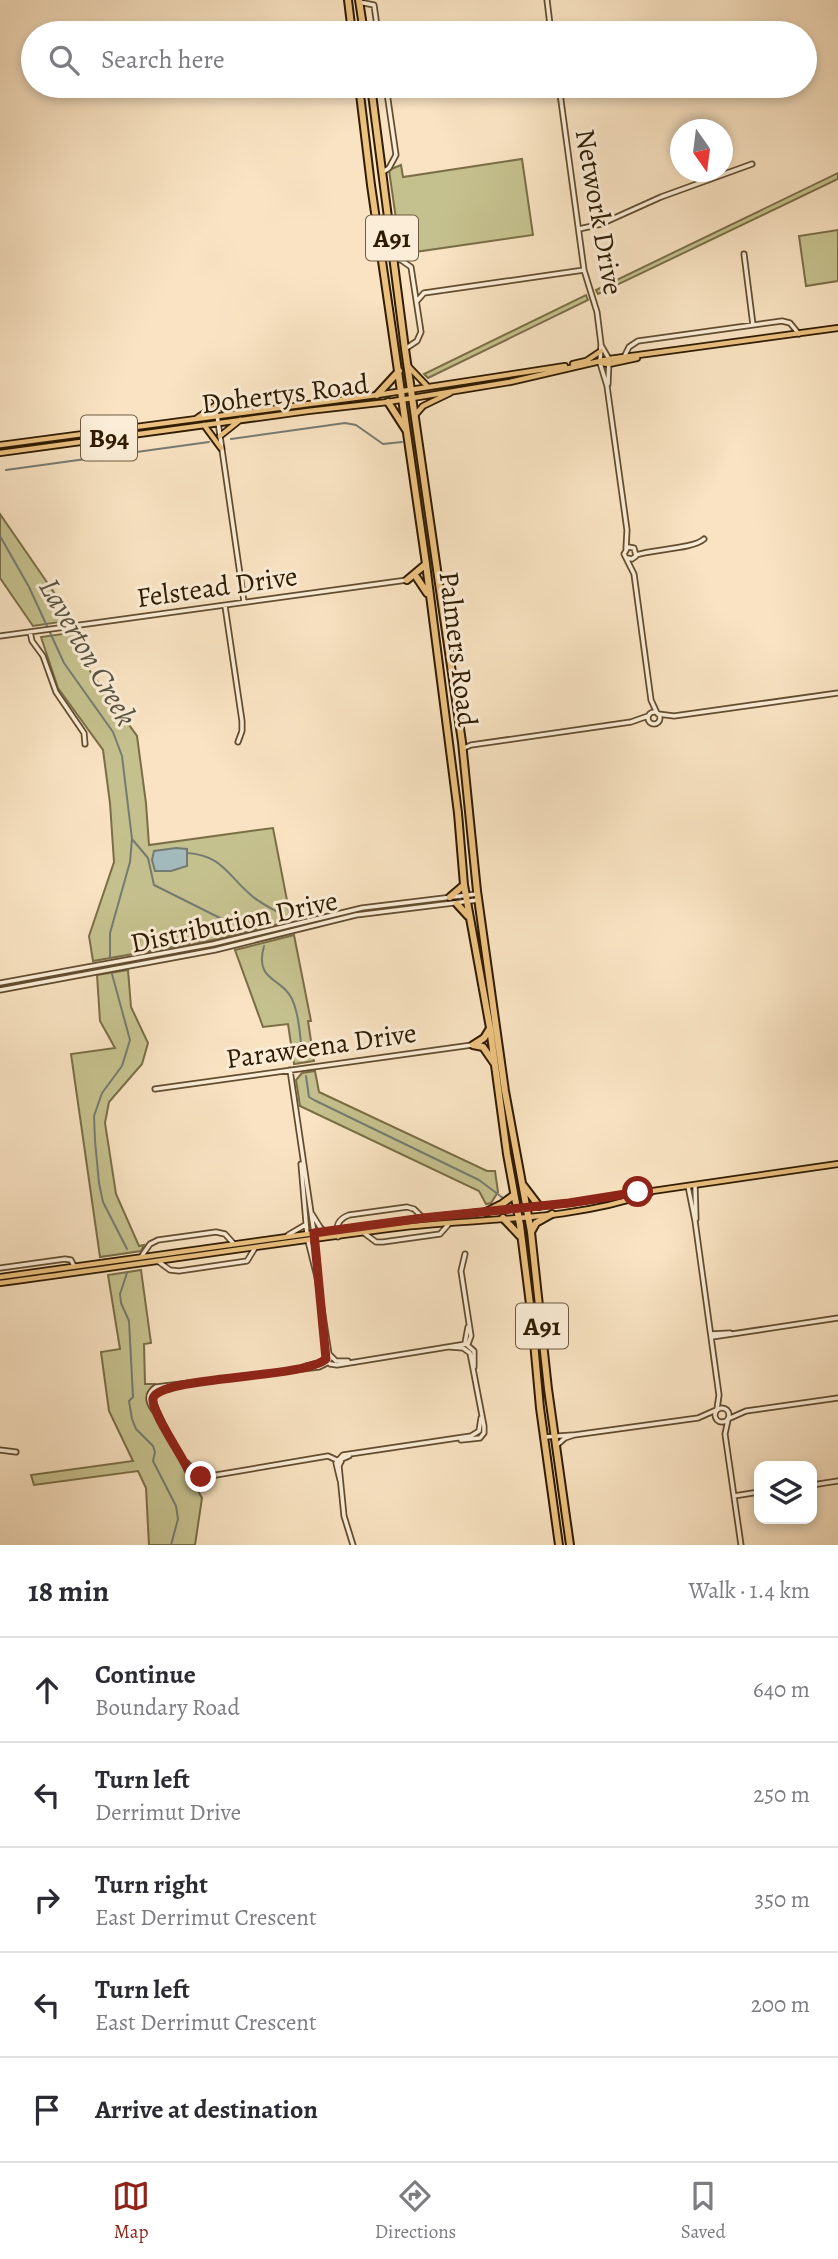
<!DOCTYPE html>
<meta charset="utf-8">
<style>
:root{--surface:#fff;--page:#f2f2f3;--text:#2b2b33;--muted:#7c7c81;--line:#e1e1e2;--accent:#8f2418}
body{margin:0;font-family:Alegreya,serif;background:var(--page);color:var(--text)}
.controls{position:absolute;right:21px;bottom:21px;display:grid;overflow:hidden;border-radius:14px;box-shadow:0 4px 10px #0003}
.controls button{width:63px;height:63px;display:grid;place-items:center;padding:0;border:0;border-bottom:2px solid var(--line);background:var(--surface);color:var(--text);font:35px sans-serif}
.compass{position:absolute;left:670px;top:119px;width:63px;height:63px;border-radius:50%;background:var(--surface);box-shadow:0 4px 10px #0003;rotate:166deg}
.stop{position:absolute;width:21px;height:21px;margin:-16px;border:5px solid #8f2418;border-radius:50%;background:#fff}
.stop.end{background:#8f2418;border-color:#fff;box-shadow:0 2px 7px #0008}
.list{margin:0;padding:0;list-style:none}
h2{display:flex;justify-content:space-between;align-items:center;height:91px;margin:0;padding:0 28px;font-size:30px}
h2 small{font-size:23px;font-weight:400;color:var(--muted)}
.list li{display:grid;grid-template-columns:46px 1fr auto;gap:21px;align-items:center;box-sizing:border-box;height:105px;padding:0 28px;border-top:2px solid var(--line)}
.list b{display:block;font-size:26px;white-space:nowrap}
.list p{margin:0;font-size:23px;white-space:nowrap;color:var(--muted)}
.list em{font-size:23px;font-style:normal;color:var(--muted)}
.icon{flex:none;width:38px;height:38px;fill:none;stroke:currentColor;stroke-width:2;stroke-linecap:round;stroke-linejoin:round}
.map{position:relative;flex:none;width:838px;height:1545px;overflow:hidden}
.search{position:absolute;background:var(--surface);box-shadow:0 4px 10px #0003;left:21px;right:21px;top:21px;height:77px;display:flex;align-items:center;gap:18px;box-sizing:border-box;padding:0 24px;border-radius:38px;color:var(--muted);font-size:26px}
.sheet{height:616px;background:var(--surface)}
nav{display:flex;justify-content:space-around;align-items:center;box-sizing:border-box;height:98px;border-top:2px solid var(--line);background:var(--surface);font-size:19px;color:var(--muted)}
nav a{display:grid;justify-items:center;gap:4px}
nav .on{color:var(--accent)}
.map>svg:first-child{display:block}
.green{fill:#c5c18e;stroke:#7a6e47;stroke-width:2}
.water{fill:#a3bbbe;stroke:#757b72;stroke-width:2}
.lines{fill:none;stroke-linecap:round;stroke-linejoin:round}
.stream{stroke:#757b72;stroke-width:2}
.minor-casing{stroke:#624d30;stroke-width:7}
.major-casing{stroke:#2f1b00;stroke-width:8}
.highway-casing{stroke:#2f1b00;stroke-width:10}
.minor{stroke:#fbedd7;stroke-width:3.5}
.major{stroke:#ecc281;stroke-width:4.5}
.highway{stroke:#ecc281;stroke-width:6}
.route{stroke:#8f2418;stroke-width:9}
.labels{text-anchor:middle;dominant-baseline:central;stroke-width:6;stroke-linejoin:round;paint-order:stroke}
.shield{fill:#fbedd7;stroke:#6c5a40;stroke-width:2}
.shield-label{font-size:26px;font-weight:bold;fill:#2f1b00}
.street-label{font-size:28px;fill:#2f1b00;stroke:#fbedd7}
.water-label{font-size:30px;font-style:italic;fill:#585342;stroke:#fbedd7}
</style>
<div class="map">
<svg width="838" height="1545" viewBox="0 0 838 1545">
<rect width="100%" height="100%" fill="#f9e3c2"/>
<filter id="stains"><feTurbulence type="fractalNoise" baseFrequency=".00286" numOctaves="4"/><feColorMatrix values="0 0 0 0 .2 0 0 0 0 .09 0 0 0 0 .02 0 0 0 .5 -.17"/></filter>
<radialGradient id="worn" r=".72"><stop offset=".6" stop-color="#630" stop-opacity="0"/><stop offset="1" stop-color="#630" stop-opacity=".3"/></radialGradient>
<path class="green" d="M522 159 533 235 401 254 389 170 401 165 403 177Z
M838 173V179L598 294 596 290Z
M838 230V281L806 286 799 236Z
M586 295 588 300 428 378 424 374Z
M0 514 73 620 33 626 0 578Z
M77 632 90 671 137 736 146 803 149 845 273 828 291 921 213 940 93 961 89 936 114 862 110 803 103 750 58 688 41 637Z
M294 935 311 1021H308L314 1061 294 1064 288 1024 263 1027 235 950Z
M128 970 131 1007 148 1043 142 1064 109 1102 105 1123 116 1194 139 1246 144 1245 141 1251 100 1257 71 1054 115 1048 100 1021 97 975Z
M315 1071 319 1092 487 1171H495L498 1192 491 1203 486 1204 479 1191 300 1106 296 1080 302 1073Z
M141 1270 151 1343 144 1344 145 1384H155V1386L148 1393 147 1401 202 1498 195 1545H149L146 1488 138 1471 34 1485 31 1475 133 1461 109 1411 101 1352 120 1349 108 1275Z"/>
<path class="water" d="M176 848 187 849V866L171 871H155L152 860 154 851Z"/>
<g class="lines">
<path class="stream" d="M231 439 345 423 356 425 383 444 402 442
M6 470 209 442
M0 536 29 587 64 663 113 732 122 756 132 839 130 862 110 933V958
M132 839 148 858 154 885 224 920 259 927
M187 853C222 855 228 876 252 896 260 903 271 908 281 914
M264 946C254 982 282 977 292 999 300 1017 300 1040 303 1059
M112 974 130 1040 122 1066 102 1093 94 1116 95 1141 99 1183 103 1202 127 1249
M306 1076 309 1097 314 1100 479 1180 503 1198
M127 1273 120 1294 121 1303 129 1321 133 1397 129 1401 132 1419 136 1429 153 1446 155 1452 153 1461 176 1506 178 1519 171 1545"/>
<g class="minor-casing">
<path id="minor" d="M547 0 551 33
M359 2 374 5 378 33
M559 86 584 270 597 312 601 344 600 363 607 386 627 530 626 549
M383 172 389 168 396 155 386 86
M579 229 601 224 661 197 752 164
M744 254 753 325
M395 259 401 260 411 267 421 332 417 341 405 349
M417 301 424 293 584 270
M601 345 609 359 608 384
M624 357 629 347 638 341 782 321 790 323 799 334
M217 415 244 602
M636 555C653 549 693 549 704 539
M627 558 632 559 636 556 634 548 628 547 624 554 634 574 651 700 657 713
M225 606 242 721V731L238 742
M30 632 32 641 43 656 56 692 84 733 85 744
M0 636 407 580
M648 718a6 6 0 1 1 12 0a6 6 0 1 1-12 0Z
M658 714 674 716 838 693
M464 748 471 745 631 722 648 716
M0 983 213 944 362 908 477 894
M0 990 215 950 356 915 478 900
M290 1070 314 1233
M155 1089 472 1045
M301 1164 307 1234
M695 1185 696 1219
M688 1186 695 1221 719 1395 717 1409
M312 1214 320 1227 325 1232
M364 1233 376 1242H383L440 1234 448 1225
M288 1235 305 1225
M338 1237C335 1227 338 1219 349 1215L407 1207 414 1209 423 1218
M315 1240 317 1273
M308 1241 317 1277 329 1354 336 1361H348
M465 1254 461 1271 471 1336 468 1344
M141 1257 150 1244 158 1240 216 1232 225 1234 234 1244
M159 1262 170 1270 179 1271 247 1261 255 1248
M0 1268 65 1259 71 1260 74 1266
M711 1334 730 1333
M712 1337 838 1318
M325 1341 326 1359 330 1364 337 1365 466 1344 474 1351V1367
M465 1343 468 1327
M450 1347 463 1348 470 1353 484 1426V1433L480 1438 461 1440
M306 1366 319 1363 325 1359
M178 1385C170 1388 156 1388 153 1396 150 1404 186 1468 193 1475L204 1477 328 1456 341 1462
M715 1415a7 7 0 1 1 14 0a7 7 0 1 1-14 0Z
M157 1414C149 1405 144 1395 156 1387L319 1367 327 1363 331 1357
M728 1419 746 1411 838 1398
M728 1420 725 1434 741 1545
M545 1437 572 1435
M557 1445 565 1438 574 1435 698 1418 716 1410
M0 1450 16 1452
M349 1456 342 1459 339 1466 344 1516 353 1545
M187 1463 196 1473 210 1474
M340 1480 336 1463 343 1455 471 1436 479 1431 481 1418
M812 1485 838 1481
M734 1496 759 1492"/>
</g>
<g class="major-casing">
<path id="major" d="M601 363 609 364 637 358
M573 364 586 361 601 351
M408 366 428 387
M214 397 228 414
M416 414 423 406 450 393
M197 418 216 405
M204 425 221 448
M220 436 240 420
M0 445 377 395 565 366
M0 453 308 411 388 402 510 382 609 359 838 328
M0 1277 423 1218 570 1203 838 1164
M0 1283C135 1265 269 1244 404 1227 485 1218 572 1221 650 1193"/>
</g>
<g class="highway-casing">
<path id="highway" d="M348 0 352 33
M359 0 364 33
M359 86 371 185 426 564 458 813 464 885 490 1028 507 1154 520 1225 532 1320 540 1408 559 1545
M371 86 405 349 462 742 477 891 505 1091 531 1232 548 1389 570 1545
M377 395 399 371
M388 402 406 430
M417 578 427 593
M407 580 426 564
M450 897 464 885
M457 904 468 916
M473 1045 483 1047 494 1063
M473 1045 484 1038 489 1030
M523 1185 539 1206
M486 1212 502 1204 514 1195
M503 1218 520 1236
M531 1232 536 1223 552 1214"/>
</g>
<use href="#minor" class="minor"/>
<use href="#major" class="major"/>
<use href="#highway" class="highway"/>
</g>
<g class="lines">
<path class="route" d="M201 1477 193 1475 188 1470C182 1455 151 1412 153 1399 155 1376 304 1379 326 1359L314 1233 423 1218 569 1203 638 1192"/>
</g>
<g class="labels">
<g class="shield">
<rect x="366" y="215.5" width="52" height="45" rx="5"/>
<rect x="81" y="415.5" width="56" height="45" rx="5"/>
<rect x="516" y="1303.5" width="52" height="45" rx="5"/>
</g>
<g class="shield-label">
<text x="392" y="238">A91</text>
<text x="109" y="438">B94</text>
<text x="542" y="1326">A91</text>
</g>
<g class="street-label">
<text transform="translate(599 212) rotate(80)">Network Drive</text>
<text transform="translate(285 394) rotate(-7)">Dohertys Road</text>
<text transform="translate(217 587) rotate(-8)">Felstead Drive</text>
<text transform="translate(458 649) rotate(83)">Palmers Road</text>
<text transform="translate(234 922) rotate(-12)">Distribution Drive</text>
<text transform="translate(321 1046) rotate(-8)">Paraweena Drive</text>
</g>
<g class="water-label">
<text transform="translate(88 652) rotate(60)">Laverton Creek</text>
</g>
</g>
<rect width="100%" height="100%" filter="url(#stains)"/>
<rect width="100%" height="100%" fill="url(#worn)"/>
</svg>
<div class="controls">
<button><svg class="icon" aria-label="layers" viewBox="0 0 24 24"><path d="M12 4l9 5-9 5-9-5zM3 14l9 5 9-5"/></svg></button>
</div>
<svg class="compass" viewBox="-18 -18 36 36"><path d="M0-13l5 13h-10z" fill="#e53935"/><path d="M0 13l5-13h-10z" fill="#7c7c81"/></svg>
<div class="stop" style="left:638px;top:1192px"></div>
<div class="stop end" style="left:201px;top:1477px"></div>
<div class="search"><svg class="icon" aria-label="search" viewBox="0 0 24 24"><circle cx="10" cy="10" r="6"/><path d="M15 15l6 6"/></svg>Search here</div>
</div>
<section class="sheet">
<h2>18 min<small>Walk · 1.4 km</small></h2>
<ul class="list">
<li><svg class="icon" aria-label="ahead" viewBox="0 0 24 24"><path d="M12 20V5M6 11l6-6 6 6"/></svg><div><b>Continue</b><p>Boundary Road</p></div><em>640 m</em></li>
<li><svg class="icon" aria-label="left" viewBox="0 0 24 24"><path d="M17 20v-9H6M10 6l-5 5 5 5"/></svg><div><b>Turn left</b><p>Derrimut Drive</p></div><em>250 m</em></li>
<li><svg class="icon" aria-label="right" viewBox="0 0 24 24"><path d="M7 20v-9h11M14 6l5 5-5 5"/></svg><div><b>Turn right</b><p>East Derrimut Crescent</p></div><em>350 m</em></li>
<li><svg class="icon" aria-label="left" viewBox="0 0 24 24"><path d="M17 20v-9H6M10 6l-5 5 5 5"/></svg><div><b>Turn left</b><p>East Derrimut Crescent</p></div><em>200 m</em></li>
<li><svg class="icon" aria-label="arrive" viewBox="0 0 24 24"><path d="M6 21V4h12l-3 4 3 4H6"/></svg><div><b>Arrive at destination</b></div></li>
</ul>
</section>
<nav>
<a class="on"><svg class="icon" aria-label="map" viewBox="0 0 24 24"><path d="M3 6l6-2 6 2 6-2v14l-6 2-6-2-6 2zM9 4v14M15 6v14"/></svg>Map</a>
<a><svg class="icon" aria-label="directions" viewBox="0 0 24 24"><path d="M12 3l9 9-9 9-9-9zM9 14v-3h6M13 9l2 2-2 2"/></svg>Directions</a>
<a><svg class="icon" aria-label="saved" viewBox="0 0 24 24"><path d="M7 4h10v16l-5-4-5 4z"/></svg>Saved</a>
</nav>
